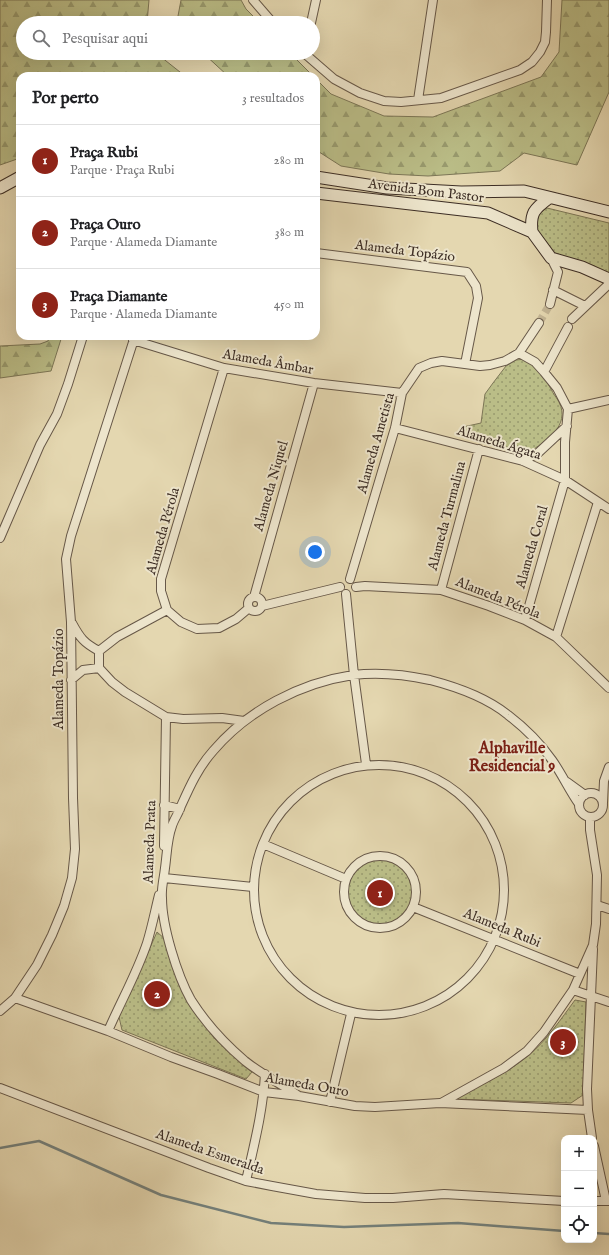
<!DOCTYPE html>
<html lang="pt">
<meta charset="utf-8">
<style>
:root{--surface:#fff;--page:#f2f2f2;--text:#202124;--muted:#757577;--line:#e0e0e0;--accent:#8f2418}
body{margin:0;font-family:"IM FELL English",serif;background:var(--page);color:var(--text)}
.controls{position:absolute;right:12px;bottom:12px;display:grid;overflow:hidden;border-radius:8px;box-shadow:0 4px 16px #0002}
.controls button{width:36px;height:36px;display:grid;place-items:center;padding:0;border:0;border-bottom:1px solid var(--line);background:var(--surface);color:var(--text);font:20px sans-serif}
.you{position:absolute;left:315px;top:552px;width:14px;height:14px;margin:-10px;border:3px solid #fff;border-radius:50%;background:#1a73e8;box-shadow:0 0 0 6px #1a73e833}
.badge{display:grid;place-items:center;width:26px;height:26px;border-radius:50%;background:var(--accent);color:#fff;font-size:13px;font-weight:700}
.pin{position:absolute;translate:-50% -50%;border:2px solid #fff;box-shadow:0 1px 4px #0006}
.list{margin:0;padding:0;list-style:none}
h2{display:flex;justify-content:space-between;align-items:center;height:52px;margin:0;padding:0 16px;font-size:17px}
h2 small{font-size:13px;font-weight:400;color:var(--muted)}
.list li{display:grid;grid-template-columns:26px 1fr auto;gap:12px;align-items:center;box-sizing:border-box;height:72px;padding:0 16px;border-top:1px solid var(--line)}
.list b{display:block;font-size:15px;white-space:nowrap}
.list p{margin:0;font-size:13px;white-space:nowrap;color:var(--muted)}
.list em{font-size:13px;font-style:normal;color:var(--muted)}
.icon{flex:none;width:22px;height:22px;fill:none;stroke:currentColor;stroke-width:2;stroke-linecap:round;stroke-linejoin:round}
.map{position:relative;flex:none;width:609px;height:1255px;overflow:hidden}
.search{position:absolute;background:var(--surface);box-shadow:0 4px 16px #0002;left:16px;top:16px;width:304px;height:44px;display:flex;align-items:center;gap:10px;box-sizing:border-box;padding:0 14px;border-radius:22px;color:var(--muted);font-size:15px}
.panel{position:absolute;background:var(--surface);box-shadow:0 4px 16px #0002;left:16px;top:72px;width:304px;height:268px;border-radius:12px}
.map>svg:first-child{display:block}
.grass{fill:url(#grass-dots);stroke:#7c7656}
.forest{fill:url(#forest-firs);stroke:#7c7656}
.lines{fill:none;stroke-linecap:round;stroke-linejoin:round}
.stream{stroke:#74807b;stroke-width:2.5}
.street-tunnel{stroke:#c3b594;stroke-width:8;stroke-dasharray:8 4;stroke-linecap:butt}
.street-casing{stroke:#675848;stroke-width:10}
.secondary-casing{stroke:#3d2e25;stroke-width:13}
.street{stroke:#ede5cc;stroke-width:8}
.secondary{stroke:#ede5cc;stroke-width:11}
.labels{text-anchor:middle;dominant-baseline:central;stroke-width:4;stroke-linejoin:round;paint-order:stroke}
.street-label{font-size:14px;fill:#3d2e25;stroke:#ede5cc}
.quarter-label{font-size:16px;font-weight:bold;fill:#7a1f14;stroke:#ede5cc}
</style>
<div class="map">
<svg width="609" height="1255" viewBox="0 0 609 1255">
<defs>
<pattern id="grass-dots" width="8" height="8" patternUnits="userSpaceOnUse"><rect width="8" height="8" fill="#babd87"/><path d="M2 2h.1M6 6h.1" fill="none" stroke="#989a6e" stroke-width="1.8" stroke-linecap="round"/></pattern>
<pattern id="forest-firs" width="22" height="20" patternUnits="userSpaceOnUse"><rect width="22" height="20" fill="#babd87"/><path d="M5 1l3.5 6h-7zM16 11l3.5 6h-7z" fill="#989a6e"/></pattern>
</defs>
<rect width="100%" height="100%" fill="#e4d7b0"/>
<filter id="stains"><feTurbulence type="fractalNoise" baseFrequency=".005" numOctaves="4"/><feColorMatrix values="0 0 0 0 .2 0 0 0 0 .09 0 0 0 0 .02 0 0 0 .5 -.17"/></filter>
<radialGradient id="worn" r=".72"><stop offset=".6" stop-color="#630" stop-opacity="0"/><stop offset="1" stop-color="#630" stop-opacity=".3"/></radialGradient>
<path class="grass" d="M547 208 609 223V273L555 253 534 226C536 217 539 213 547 208Z
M526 359C530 362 536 364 539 367 543 371 547 383 551 389 553 394 557 398 559 402 571 426 545 442 529 452L465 438 463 427 481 423 485 394 493 383 506 366 516 360Z
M345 892a35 35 0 1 1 70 0a35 35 0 1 1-70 0Z
M157 932 165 939 194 1010 214 1038 252 1072 246 1079 122 1030 119 1017Z
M575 1000 586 1002 583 1095 571 1103 454 1099C479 1086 506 1074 528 1056 547 1040 561 1019 575 1000Z"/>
<path class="forest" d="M0 0H149L147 23H23V53H156L185 76H20V158L0 165Z
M181 0H241L246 9 260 23H182L178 16Z
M562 0H609V92L577 165 524 153 500 171 428 176 389 174 341 166 316 150V79L331 94 384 116 433 117 541 77 559 52Z
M203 53H290L313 76H228Z
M50 336H62L51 371 0 378V346L40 344 48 341Z"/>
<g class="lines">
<path class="stream" d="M0 1148 39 1141 161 1195 271 1223 344 1227 458 1223 564 1231
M594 1233 609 1234"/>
<path class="street-tunnel" d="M539 323 550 304"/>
<g class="street-casing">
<path id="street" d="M253 0 273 23
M311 23 316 0
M304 53 334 79 360 93 384 101 401 102 441 98 520 70 532 62 540 52 545 42 546 32 547 0
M418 100 433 0
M316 253 467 272 476 286 478 298 465 364
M553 290 585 306
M550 304 558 272 551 258
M572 319 609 284
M133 340 224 368 314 383 402 393
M519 353 539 323
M224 368 161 579V591L167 610 181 622 197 629 219 628 236 619 249 608
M544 372 568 327
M568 409 609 400
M395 428 523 461 565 480 609 509
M523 461 538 453 567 426
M0 538 40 445 57 414 68 384 83 336
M350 579 395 428 402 393 419 368 431 363 442 361 480 366 490 365 505 361 519 353 535 362 544 372 557 388 568 409 565 442V480L525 620
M356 587 365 586 441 590 489 606 525 620 556 637 609 688
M441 590 479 449
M346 594 354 675 366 764
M248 604a7 7 0 1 1 14 0a7 7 0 1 1-14 0Z
M254 597 314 383
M262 606 340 587
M72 623C80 638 84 643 99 651V668L112 682 125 692 166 717 183 719 222 718 244 721
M556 637 598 502
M99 651 117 637 167 610
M71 680 83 670 99 668
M254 890a125 125 0 1 1 250 0a125 125 0 1 1-250 0Z
M567 782 585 795
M579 805a12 12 0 1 1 24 0a12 12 0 1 1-24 0Z
M603 803 604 781 609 767
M164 805 180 809
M263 844 346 879
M164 846 166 717
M344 892a36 36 0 1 1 72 0a36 36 0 1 1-72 0Z
M164 878 253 887
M597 905 609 909
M413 907 580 974
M573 990 609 1002
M15 998 108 1031 171 1057 218 1074 264 1092 299 1096 355 1106 375 1107 440 1103 588 1110
M0 1011 15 998 37 965 52 935 64 906 72 878 75 849 73 798 71 622 66 559 71 536 135 336
M108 1031C121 1001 137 973 147 943 152 927 155 911 159 895
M0 1088 209 1168 246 1181 272 1186 316 1194 365 1198H393L444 1194 564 1201
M299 1096C281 1084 261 1074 245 1061 225 1044 205 1022 191 1000 177 975 162 926 162 898 161 888 164 878 165 868 167 854 167 839 172 826 174 819 179 813 181 806 190 786 198 768 213 751 248 710 300 683 353 675 377 672 407 675 430 680 457 687 486 697 508 715 525 728 540 743 552 760 562 774 569 790 579 804
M330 1102 351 1014
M441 1103 504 1068 527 1051 544 1032 573 990 593 945 596 924 597 875 590 830V817
M592 1138 588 1110 587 1089 593 949
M594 1146 606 1201
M246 1181C254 1145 263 1111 265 1074
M594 1201H609"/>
</g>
<g class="secondary-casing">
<path id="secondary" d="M316 177 387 188 461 192 524 191 609 212
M0 188 20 177
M316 193 488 213 532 232 551 258 582 267 609 279
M532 232C530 213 534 209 549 198"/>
</g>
<use href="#street" class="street"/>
<use href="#secondary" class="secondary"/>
</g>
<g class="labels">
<g class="street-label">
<text transform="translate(426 191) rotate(7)">Avenida Bom Pastor</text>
<text transform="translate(405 251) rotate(7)">Alameda Topázio</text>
<text transform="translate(268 362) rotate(10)">Alameda Âmbar</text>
<text transform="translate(376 443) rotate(-74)">Alameda Ametista</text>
<text transform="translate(499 443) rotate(17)">Alameda Ágata</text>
<text transform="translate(271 486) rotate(-74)">Alameda Niquel</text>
<text transform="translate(447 516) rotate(-75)">Alameda Turmalina</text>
<text transform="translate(163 531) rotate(-74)">Alameda Pérola</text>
<text transform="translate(532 547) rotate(-74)">Alameda Coral</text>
<text transform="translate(498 598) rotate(22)">Alameda Pérola</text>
<text transform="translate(59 679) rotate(-90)">Alameda Topázio</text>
<text transform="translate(150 842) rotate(-88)">Alameda Prata</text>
<text transform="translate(502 928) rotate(22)">Alameda Rubi</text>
<text transform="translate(307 1085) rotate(10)">Alameda Ouro</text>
<text transform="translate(210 1152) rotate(19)">Alameda Esmeralda</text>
</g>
<g class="quarter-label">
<text x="512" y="749">Alphaville<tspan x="512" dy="18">Residencial 9</tspan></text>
</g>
</g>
<rect width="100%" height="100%" filter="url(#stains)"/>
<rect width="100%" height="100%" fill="url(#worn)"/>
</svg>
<div class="controls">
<button>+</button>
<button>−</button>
<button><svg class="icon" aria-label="locate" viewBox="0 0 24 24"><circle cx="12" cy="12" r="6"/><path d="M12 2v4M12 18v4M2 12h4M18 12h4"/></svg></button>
</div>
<div class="you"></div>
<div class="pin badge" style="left:380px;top:893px">1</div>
<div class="pin badge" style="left:157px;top:994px">2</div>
<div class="pin badge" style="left:563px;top:1042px">3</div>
<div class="search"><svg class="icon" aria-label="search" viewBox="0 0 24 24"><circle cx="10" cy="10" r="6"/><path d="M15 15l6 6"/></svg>Pesquisar aqui</div>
<section class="panel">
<h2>Por perto<small>3 resultados</small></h2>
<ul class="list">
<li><span class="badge">1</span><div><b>Praça Rubi</b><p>Parque · Praça Rubi</p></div><em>280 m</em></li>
<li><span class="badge">2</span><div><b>Praça Ouro</b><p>Parque · Alameda Diamante</p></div><em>380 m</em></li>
<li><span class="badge">3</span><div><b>Praça Diamante</b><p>Parque · Alameda Diamante</p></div><em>450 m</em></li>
</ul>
</section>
</div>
